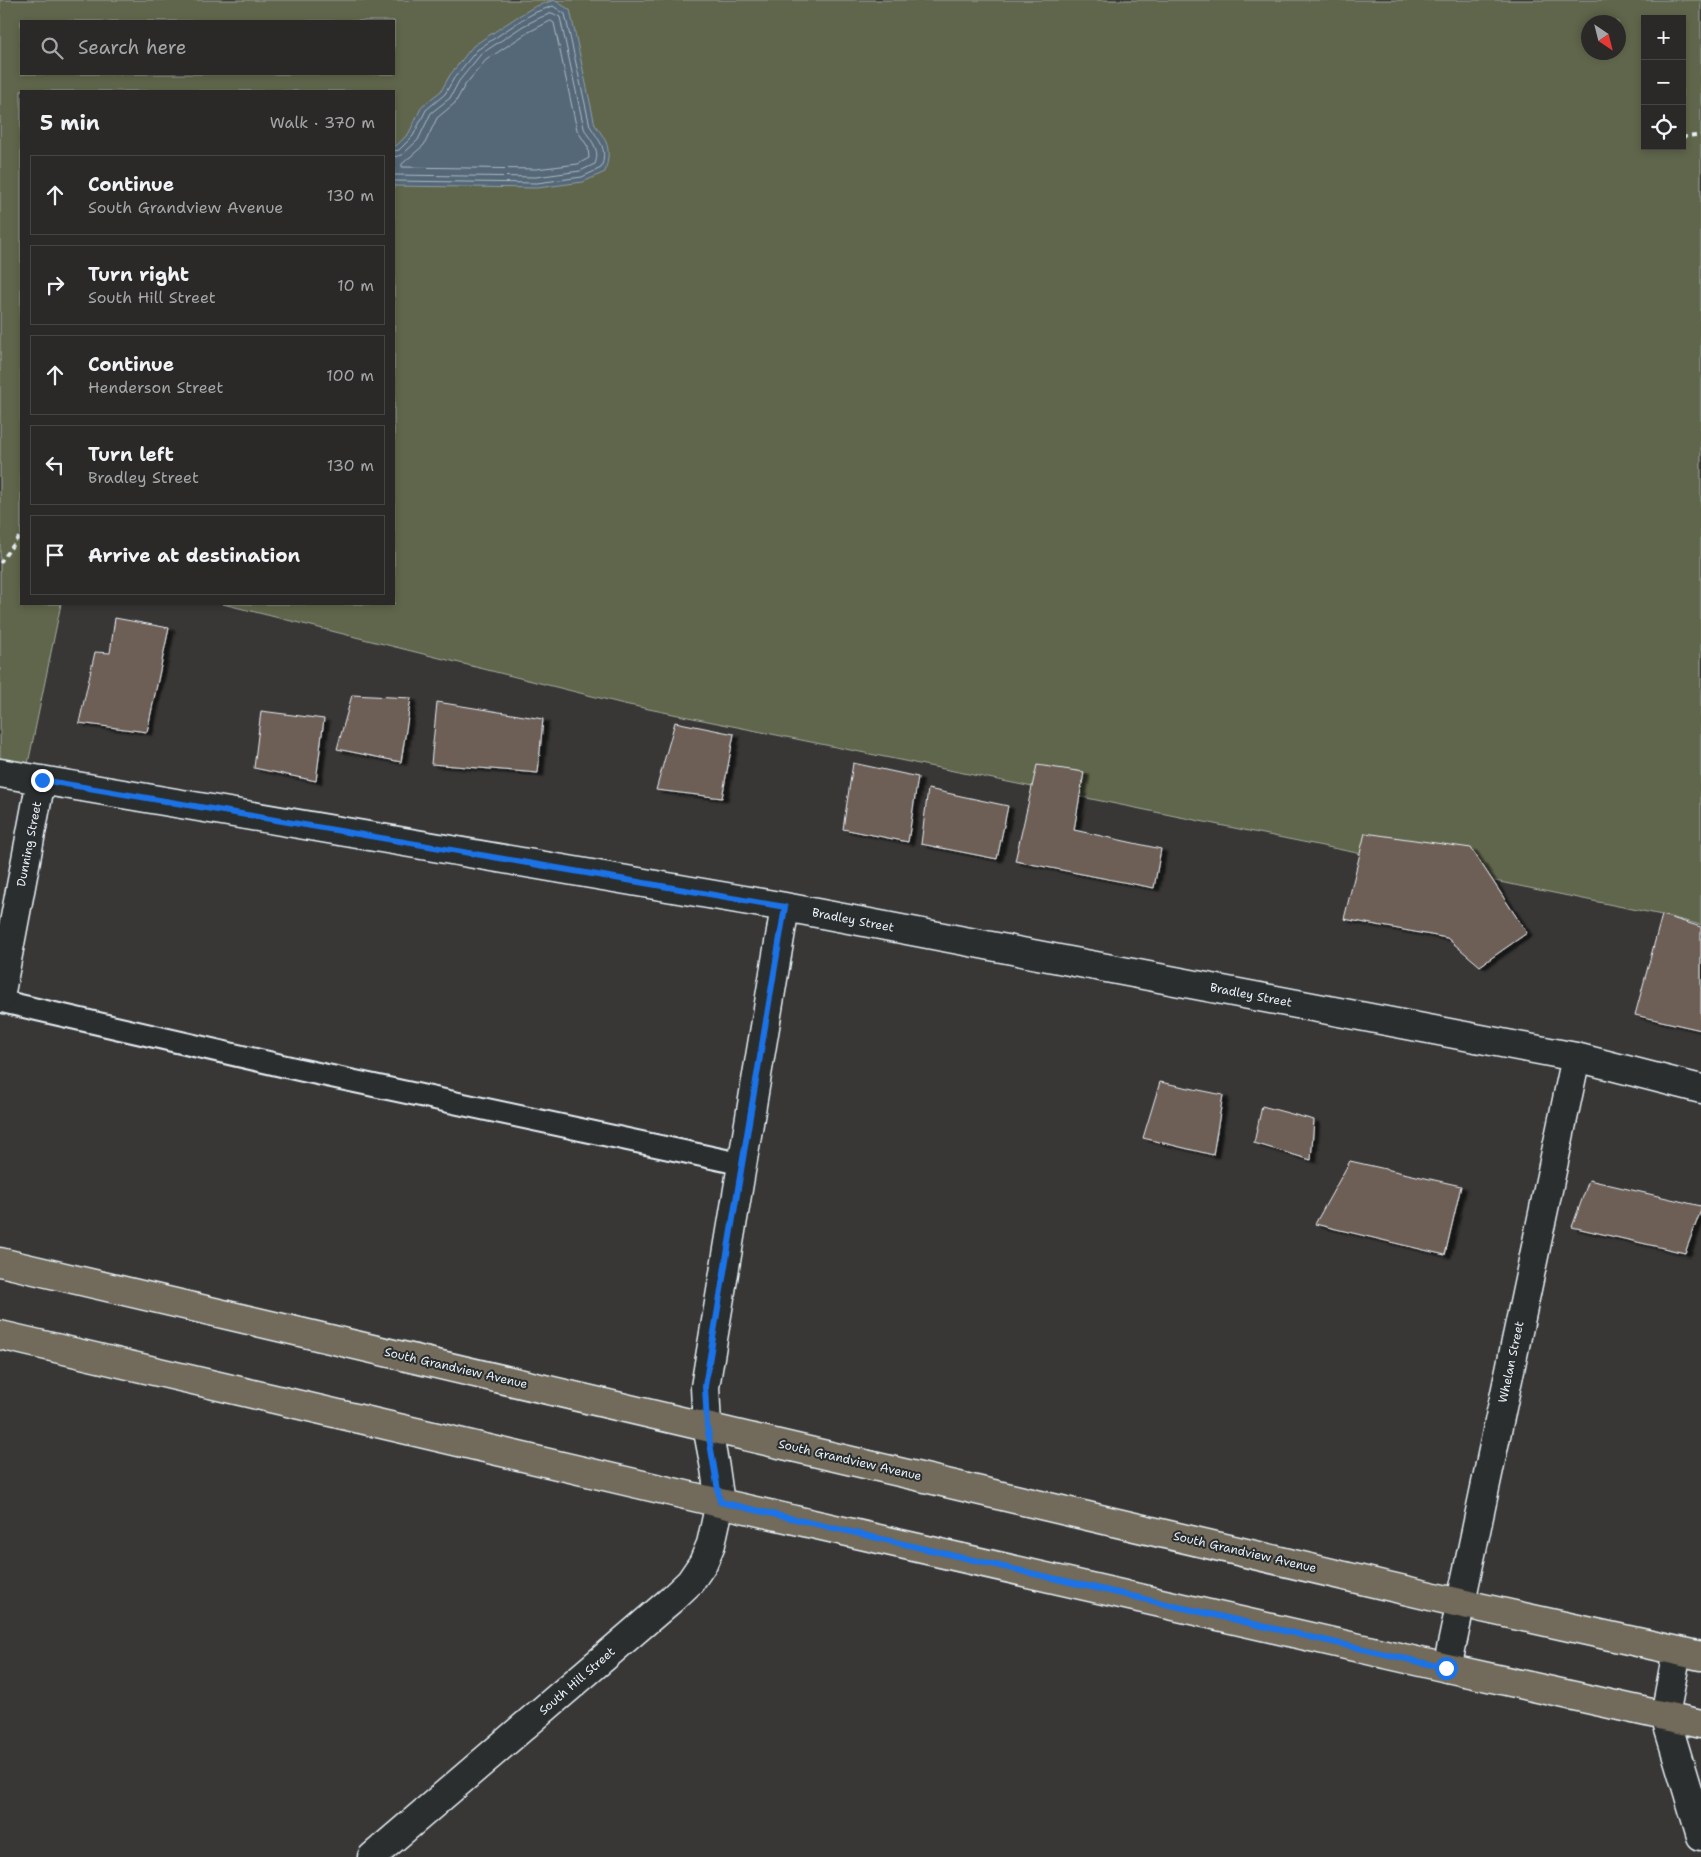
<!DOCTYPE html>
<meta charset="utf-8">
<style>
:root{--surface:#2a2928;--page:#363534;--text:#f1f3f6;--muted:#a5a6a8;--line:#464545}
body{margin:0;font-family:"Shantell Sans",sans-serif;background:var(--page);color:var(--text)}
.controls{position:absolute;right:15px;top:15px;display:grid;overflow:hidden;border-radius:0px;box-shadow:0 2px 8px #0003}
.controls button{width:45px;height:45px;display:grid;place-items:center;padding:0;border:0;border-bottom:1px solid var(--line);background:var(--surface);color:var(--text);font:25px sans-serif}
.compass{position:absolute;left:1581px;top:15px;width:45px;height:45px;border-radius:50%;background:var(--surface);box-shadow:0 2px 8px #0003;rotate:145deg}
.stop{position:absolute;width:15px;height:15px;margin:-11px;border:4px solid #1a73e8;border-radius:50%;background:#fff}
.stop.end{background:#1a73e8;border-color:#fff;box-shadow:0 1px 5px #0008}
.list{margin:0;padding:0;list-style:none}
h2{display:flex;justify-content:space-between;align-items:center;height:65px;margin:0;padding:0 20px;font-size:21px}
h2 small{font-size:16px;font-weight:400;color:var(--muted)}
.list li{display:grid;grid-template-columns:32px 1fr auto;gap:15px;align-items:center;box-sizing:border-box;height:80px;margin:0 10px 10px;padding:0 10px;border:1px solid var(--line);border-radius:0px}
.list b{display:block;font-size:19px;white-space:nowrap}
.list p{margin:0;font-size:16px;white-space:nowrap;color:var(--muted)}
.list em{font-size:16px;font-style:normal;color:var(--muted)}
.icon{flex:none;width:28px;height:28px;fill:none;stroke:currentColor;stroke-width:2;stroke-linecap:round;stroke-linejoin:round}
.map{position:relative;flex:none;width:1701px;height:1857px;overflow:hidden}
.search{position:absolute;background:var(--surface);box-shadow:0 2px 8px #0003;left:20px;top:20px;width:375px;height:55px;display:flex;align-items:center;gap:12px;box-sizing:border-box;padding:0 18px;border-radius:0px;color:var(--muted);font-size:19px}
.panel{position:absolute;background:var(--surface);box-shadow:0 2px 8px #0003;left:20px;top:90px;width:375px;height:515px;border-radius:0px}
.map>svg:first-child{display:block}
.green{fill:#61664c;stroke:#a4aca2;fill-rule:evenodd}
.water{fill:#546777;stroke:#8f9eab}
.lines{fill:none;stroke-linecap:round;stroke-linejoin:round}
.shore{stroke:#adbac4;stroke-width:1}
.building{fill:#6e5e56;stroke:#e8f1f8;filter:url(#shadow)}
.lane-casing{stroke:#e8f1f8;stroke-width:25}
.street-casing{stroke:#e8f1f8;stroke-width:31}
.primary-casing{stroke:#e8f1f8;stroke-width:31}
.path{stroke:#e8f1f8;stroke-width:3;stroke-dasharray:5 4;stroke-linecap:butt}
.lane{stroke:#2a2d2e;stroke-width:21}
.street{stroke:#2a2d2e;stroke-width:28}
.primary{stroke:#726b5a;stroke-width:28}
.route{stroke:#1a73e8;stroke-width:6}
.labels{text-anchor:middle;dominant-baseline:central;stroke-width:4;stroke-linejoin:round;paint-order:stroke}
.street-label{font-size:12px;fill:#e8f1f8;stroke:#2a2d2e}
</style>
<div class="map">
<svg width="1701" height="1857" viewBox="0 0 1701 1857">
<defs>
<filter id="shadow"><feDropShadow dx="5.5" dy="3" stdDeviation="1" flood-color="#0009"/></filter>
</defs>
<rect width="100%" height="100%" fill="#383736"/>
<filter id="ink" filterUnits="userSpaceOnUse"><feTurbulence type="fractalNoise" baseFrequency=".02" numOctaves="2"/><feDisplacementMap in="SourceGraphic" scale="10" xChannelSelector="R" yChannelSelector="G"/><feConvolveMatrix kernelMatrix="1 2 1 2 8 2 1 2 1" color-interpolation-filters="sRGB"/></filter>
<g filter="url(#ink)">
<path class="green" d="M0 0H1701V925L1662 915 624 704 223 604H394V91H21V604H61L28 764 0 758ZM1645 19H1682V146H1645ZM21 21H394V74H21ZM1588 22H1618V52H1588Z"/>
<path class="water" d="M554 0 570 10 595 125C609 143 611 150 605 172L583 182 537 188 394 186V148L409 133 422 106 441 91 450 75 473 46 517 17 534 7Z"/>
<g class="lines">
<path class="shore" d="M551 21 554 23 577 130 588 147 589 158 578 164 536 169 402 167V164L424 145 437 118 455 103 465 85 486 60 527 33Z
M394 151 399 150 413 136 426 110 445 94 454 78 477 50 520 21 536 12 553 6 565 14 590 126C600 142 608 149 601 168L582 177 537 183 394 181
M394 157 402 155 418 140 431 113 450 98 459 81 481 54 523 26 539 18 552 13 560 17 584 128C590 141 601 148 595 164L580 171 536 177 394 175"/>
</g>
<path class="building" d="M115 618 169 628 147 732 79 723 95 652 110 653Z
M352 695 411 698 401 762 337 749Z
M437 702 543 719 538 773 431 764Z
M261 711 324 719 316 781 254 768Z
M675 722 734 734 722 798 656 790Z
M853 763 918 777 908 842 843 829Z
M1037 765 1084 772 1074 830 1161 849 1154 888 1015 861Z
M928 789 1008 806 997 859 921 844Z
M1365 833 1471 848 1527 933 1480 966 1447 938 1344 919Z
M1662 915 1701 927V1030L1635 1015Z
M1160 1082 1223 1095 1213 1155 1143 1138Z
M1262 1106 1314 1120 1311 1160 1254 1143Z
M1350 1161 1461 1186 1445 1255 1315 1224Z
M1589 1180 1701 1206V1210L1685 1253 1572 1227Z"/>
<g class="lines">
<g class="lane-casing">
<path id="lane" d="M0 1001 301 1070 742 1164"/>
</g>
<g class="street-casing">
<path id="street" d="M0 773 785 907 1576 1057 1701 1089
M0 997 41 780
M1677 1651 1665 1716 1701 1836
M1447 1668 1576 1057
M372 1857 671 1600 690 1582 703 1563 711 1544 720 1503 715 1468 707 1426 705 1387 785 907"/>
</g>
<g class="primary-casing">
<path id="primary" d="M0 1262 1460 1603 1701 1656
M0 1335 720 1503 1447 1668 1701 1724"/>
</g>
<path class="path" d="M1682 137 1701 135
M0 563 21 534"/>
<use href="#lane" class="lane"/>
<use href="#street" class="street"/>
<use href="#primary" class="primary"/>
</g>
</g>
<g class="lines" filter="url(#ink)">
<path class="route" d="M42 780 785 907 705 1386 707 1426 720 1502 1446 1668"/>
</g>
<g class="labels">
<g class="street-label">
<text transform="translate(29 844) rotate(-79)">Dunning Street</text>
<text transform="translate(853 920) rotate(11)">Bradley Street</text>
<text transform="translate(1251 995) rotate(11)">Bradley Street</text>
<text transform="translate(1511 1362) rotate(-78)">Whelan Street</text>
<text transform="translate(456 1368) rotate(13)">South Grandview Avenue</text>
<text transform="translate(850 1460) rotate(13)">South Grandview Avenue</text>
<text transform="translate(1245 1552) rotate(13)">South Grandview Avenue</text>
<text transform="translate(577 1681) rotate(-41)">South Hill Street</text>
</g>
</g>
</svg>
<div class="controls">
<button>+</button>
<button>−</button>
<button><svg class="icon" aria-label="locate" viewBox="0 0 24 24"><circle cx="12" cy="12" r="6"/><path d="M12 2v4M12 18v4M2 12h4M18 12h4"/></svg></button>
</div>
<svg class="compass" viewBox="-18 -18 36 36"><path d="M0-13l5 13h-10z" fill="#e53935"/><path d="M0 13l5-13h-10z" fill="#a5a6a8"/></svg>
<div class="stop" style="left:1446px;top:1668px"></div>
<div class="stop end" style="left:42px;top:780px"></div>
<div class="search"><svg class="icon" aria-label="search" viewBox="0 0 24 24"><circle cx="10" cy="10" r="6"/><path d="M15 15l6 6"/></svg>Search here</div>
<section class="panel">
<h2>5 min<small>Walk · 370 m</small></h2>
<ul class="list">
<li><svg class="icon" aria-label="ahead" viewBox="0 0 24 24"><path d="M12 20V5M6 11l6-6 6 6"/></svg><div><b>Continue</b><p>South Grandview Avenue</p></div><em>130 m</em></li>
<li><svg class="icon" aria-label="right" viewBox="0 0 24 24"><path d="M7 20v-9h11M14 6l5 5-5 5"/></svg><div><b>Turn right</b><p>South Hill Street</p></div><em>10 m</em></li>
<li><svg class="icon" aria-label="ahead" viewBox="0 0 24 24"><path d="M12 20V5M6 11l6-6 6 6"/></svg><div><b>Continue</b><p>Henderson Street</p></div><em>100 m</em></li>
<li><svg class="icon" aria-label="left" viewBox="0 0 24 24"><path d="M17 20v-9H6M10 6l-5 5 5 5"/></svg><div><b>Turn left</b><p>Bradley Street</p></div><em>130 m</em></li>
<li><svg class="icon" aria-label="arrive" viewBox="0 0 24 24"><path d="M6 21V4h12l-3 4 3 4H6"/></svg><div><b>Arrive at destination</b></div></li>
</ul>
</section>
</div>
